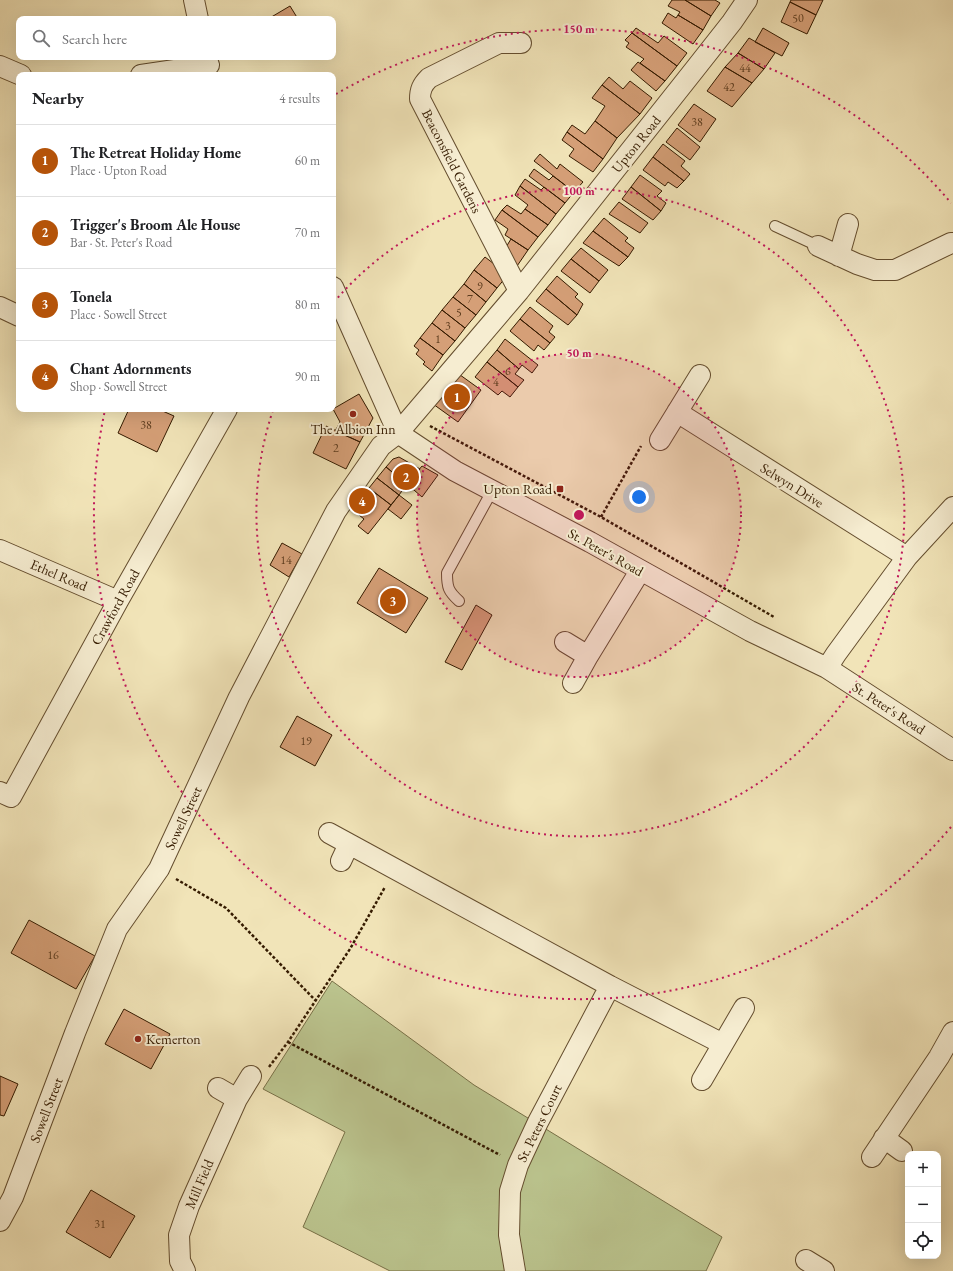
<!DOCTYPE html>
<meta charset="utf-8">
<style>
:root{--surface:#fff;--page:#f6f6f6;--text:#202124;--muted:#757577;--line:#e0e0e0;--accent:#b45309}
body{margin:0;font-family:"EB Garamond",serif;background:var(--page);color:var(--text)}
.controls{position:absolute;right:12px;bottom:12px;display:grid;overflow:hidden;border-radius:8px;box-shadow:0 4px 16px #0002}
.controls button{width:36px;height:36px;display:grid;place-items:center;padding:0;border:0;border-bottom:1px solid var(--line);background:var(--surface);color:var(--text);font:20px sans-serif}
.you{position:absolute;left:639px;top:497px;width:14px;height:14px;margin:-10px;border:3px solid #fff;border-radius:50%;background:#1a73e8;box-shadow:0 0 0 6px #1a73e833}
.badge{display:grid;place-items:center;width:26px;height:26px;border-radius:50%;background:var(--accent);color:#fff;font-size:13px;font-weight:700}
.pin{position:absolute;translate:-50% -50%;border:2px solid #fff;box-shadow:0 1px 4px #0006}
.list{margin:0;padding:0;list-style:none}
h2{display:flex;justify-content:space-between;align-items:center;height:52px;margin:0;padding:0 16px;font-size:17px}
h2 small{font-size:13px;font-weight:400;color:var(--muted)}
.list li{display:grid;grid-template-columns:26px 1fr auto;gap:12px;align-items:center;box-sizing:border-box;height:72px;padding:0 16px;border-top:1px solid var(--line)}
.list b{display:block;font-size:15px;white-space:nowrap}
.list p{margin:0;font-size:13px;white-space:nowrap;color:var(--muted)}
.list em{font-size:13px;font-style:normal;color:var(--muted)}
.icon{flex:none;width:22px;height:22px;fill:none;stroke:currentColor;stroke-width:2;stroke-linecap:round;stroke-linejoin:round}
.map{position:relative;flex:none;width:953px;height:1271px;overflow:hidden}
.search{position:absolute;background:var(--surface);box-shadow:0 4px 16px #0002;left:16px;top:16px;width:320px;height:44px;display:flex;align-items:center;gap:10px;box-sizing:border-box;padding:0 14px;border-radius:8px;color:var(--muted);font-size:15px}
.panel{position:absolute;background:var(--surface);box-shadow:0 4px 16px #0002;left:16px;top:72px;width:320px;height:340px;border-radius:8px}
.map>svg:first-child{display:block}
.green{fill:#bbc48e;stroke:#787047}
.building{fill:#d59f77;stroke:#351b00}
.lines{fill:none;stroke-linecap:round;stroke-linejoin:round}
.lane-casing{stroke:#644d2e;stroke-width:12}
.street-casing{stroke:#644d2e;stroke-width:22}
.path{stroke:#351b00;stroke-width:2.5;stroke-dasharray:3 2;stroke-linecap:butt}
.lane{stroke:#f6edd1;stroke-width:10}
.street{stroke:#f6edd1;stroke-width:20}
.ring{fill:none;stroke:#c2185b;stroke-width:2;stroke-dasharray:2 4}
.poi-dot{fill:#8f2418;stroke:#f6edd1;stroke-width:1.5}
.labels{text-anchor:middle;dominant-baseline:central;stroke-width:4;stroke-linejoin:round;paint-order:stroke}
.number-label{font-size:12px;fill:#5d3c1e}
.street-label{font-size:14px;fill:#351b00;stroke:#f6edd1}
.poi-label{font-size:14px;fill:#351b00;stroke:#f6edd1}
.centre{fill:#c2185b;stroke:#f6edd1;stroke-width:2}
.ring-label{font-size:12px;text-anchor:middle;font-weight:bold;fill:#c2185b;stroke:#f6edd1;stroke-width:4;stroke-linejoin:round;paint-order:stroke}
</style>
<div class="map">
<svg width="953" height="1271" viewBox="0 0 953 1271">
<rect width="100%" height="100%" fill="#f1e4b8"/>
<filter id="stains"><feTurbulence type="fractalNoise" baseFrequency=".005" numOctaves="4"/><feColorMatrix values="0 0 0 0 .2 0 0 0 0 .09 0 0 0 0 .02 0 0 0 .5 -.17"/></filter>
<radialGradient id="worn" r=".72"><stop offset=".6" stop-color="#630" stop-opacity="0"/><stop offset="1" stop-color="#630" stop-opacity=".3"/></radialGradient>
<path class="green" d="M332 981 474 1085 722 1237 706 1271H390L303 1227 345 1132 263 1089Z"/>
<path class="building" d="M672 0H685L711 16 703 30 678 15 680 12 668 6Z
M685 0H715L720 3 711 16Z
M791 0H823L816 15 790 2Z
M790 2 816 15 807 34 781 22Z
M290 6 298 19H268Z
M668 13 676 18 678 15 703 30 693 44 662 23Z
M636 28 658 43 664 36 687 53 677 66 632 33Z
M763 28 789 43 782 56 755 42Z
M632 33 677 66 665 81 640 63 644 59 626 47 629 43 625 40Z
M749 38 775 53 764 69 738 53Z
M738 53 764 69 752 83 725 67Z
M638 62 665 81 656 91 631 70Z
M725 67 752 83 732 107 707 91Z
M609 77 623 89 630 81 652 98 640 114 602 85Z
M602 85 640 114 617 138 595 121 605 106 592 98Z
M694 104 716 119 700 142 678 125Z
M595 121 617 138 603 159 567 132 572 125 585 134Z
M677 128 700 147 690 160 666 142Z
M567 132 603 159 593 172 569 156 574 149 562 140Z
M663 144 685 161 681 166 690 174 684 181 653 157Z
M540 154 557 169 560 164 583 182 574 192 534 161Z
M653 157 684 181 677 188 668 182 665 186 643 170Z
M534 169 549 180 553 176 574 192 565 203 529 176Z
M640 175 662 191 657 196 666 203 661 211 631 187Z
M525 179 541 190 544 187 565 203 556 214 520 186Z
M520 186 556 214 548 225 525 209 528 205 515 195Z
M631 187 661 211 653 220 622 199Z
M619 202 648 223 640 233 609 214Z
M507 205 521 214 525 209 548 225 538 237 502 210Z
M502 210 538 237 528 250 505 235 508 229 495 220Z
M604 218 628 238 625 241 634 248 628 257 593 231Z
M593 231 628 257 619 266 583 243Z
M511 239 528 250 515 269 503 252Z
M581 248 608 270 599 281 571 259Z
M485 257 502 270 506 277 497 288 474 270Z
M571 259 599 281 590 293 561 271Z
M474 270 497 288 486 302 464 284Z
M557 276 578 294 575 297 583 304 577 315 546 289Z
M464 284 486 302 476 315 453 297Z
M546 289 577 315 568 325 536 301Z
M453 297 476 315 465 328 442 310Z
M530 307 553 326 549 332 555 337 550 343 520 319Z
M442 310 465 328 455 341 432 323Z
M520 319 550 343 544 350 538 345 534 351 510 331Z
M432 323 455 341 443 355 420 338Z
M420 338 443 355 432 371 423 364 425 362 416 354 419 350 414 346Z
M505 339 538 365 532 373 522 365 519 369 497 350Z
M497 350 519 369 515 374 524 380 518 387 487 362Z
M487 362 518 387 510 397 502 391 498 395 475 377Z
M456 372 481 390 458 422 433 404Z
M359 394 373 418 360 442 335 431 340 422 333 409Z
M129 409H158L174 416 157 452 118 433Z
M326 426 360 442 346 469 313 453Z
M399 457 420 469 407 484 386 467 393 459Z
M422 466 438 475 422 497 407 484Z
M386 467 407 484 399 495 377 478Z
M377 478 399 495 391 505 369 488Z
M371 490 391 505 368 534 358 526 364 519 354 511Z
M399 495 412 505 401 519 388 509Z
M282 543 302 554 289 577 270 565Z
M379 568 428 598 406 633 357 603Z
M476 605 492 615 462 670 445 662Z
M297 716 332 735 315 766 280 747Z
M29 920 95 956 76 989 11 953Z
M124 1009 170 1034 151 1069 105 1044Z
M0 1076 18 1084 4 1116 0 1115Z
M91 1190 135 1216 110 1258 66 1232Z"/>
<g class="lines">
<g class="lane-casing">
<path id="lane" d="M775 226 818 246
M459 601C448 591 447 587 447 573L492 491"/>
</g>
<g class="street-casing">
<path id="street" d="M194 0 198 19
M0 66 21 75
M141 75 209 65
M818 246 857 264 875 270H895L951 243H953
M839 256 848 224
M333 287 398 433 455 471 590 542 750 631 827 668 953 750
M519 291 420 99C420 90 422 85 429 78L499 43H521
M0 307 19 316
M677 412 907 557
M660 440 700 375
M0 550 118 601
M565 642 588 656
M827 668 836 654 907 557 953 507
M573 683 588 656 640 571
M0 792 11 797 118 601 227 409
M329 833 610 986 723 1044
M341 861 349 844
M702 1080 744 1008
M218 1088 237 1099
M884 1138 902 1151
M872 1157 939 1057 953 1032
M0 1221 13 1197 75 1033 117 929 159 869 239 697 336 511 381 446 398 433 519 291 695 69 732 22 747 0
M806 1260 824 1271
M185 1271 180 1261 179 1235 189 1206 237 1099 251 1076
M515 1271 509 1235 510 1191 518 1165 538 1122 610 986"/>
</g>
<path class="path" d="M430 426 601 517 774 617
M601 517 641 446
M176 879 226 908 315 1000
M288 1042 500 1155
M269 1067 288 1042 350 949 385 887"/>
<use href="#lane" class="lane"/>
<use href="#street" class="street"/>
</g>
<circle cx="579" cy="515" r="162" fill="#c2185b" fill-opacity=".12"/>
<g class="ring">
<circle cx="579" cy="515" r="162"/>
<path d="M334 302A324 324 0 1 1 273 410"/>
<path d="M951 827A486 486 0 0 1 105 410M336 94A486 486 0 0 1 951 203"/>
</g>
<g class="poi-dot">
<circle cx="353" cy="414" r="4"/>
<rect x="556" y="485" width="8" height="8" rx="2"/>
<circle cx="138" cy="1039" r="4"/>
</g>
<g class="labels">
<g class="number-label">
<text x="798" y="18">50</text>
<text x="745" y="68">44</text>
<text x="729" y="87">42</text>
<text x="697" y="122">38</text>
<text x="480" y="286">9</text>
<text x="470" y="299">7</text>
<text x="459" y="312">5</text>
<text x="448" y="326">3</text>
<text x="438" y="339">1</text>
<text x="508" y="371">6</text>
<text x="496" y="382">4</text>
<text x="146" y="425">38</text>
<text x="336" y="448">2</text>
<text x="286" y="560">14</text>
<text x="306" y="741">19</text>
<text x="53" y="955">16</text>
<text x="100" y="1224">31</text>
</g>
<g class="street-label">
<text transform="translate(636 144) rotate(-51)">Upton Road</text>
<text transform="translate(452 161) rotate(63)">Beaconsfield Gardens</text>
<text transform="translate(792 485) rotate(32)">Selwyn Drive</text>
<text transform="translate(606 552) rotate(29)">St. Peter's Road</text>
<text transform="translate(59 575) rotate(23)">Ethel Road</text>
<text transform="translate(115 607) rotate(-61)">Crawford Road</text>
<text transform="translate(889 708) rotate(33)">St. Peter's Road</text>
<text transform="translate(183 818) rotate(-65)">Sowell Street</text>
<text transform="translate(46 1110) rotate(-69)">Sowell Street</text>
<text transform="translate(539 1123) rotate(-64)">St. Peters Court</text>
<text transform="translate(199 1184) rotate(-67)">Mill Field</text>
</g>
<g class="poi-label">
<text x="353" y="429">The Albion Inn</text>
<text x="552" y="489" text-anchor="end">Upton Road</text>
<text x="146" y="1039" text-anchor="start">Kemerton</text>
</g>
</g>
<circle cx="579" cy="515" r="6" class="centre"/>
<g class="ring-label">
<text x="579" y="33">150 m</text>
<text x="579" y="195">100 m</text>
<text x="579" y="357">50 m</text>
</g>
<rect width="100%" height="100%" filter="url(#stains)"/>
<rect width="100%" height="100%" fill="url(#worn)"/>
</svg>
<div class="controls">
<button>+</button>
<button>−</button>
<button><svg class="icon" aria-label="locate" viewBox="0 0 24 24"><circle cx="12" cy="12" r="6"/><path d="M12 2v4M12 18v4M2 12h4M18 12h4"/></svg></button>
</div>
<div class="you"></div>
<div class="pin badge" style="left:457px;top:397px">1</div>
<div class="pin badge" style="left:406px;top:477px">2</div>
<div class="pin badge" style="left:393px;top:601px">3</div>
<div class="pin badge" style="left:362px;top:501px">4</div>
<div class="search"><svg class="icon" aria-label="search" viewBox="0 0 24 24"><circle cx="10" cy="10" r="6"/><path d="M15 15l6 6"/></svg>Search here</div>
<section class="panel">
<h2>Nearby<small>4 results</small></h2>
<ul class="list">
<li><span class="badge">1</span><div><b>The Retreat Holiday Home</b><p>Place · Upton Road</p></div><em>60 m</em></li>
<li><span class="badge">2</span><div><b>Trigger's Broom Ale House</b><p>Bar · St. Peter's Road</p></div><em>70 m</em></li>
<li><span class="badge">3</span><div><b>Tonela</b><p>Place · Sowell Street</p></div><em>80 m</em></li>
<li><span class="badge">4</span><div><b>Chant Adornments</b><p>Shop · Sowell Street</p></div><em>90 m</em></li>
</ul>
</section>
</div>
